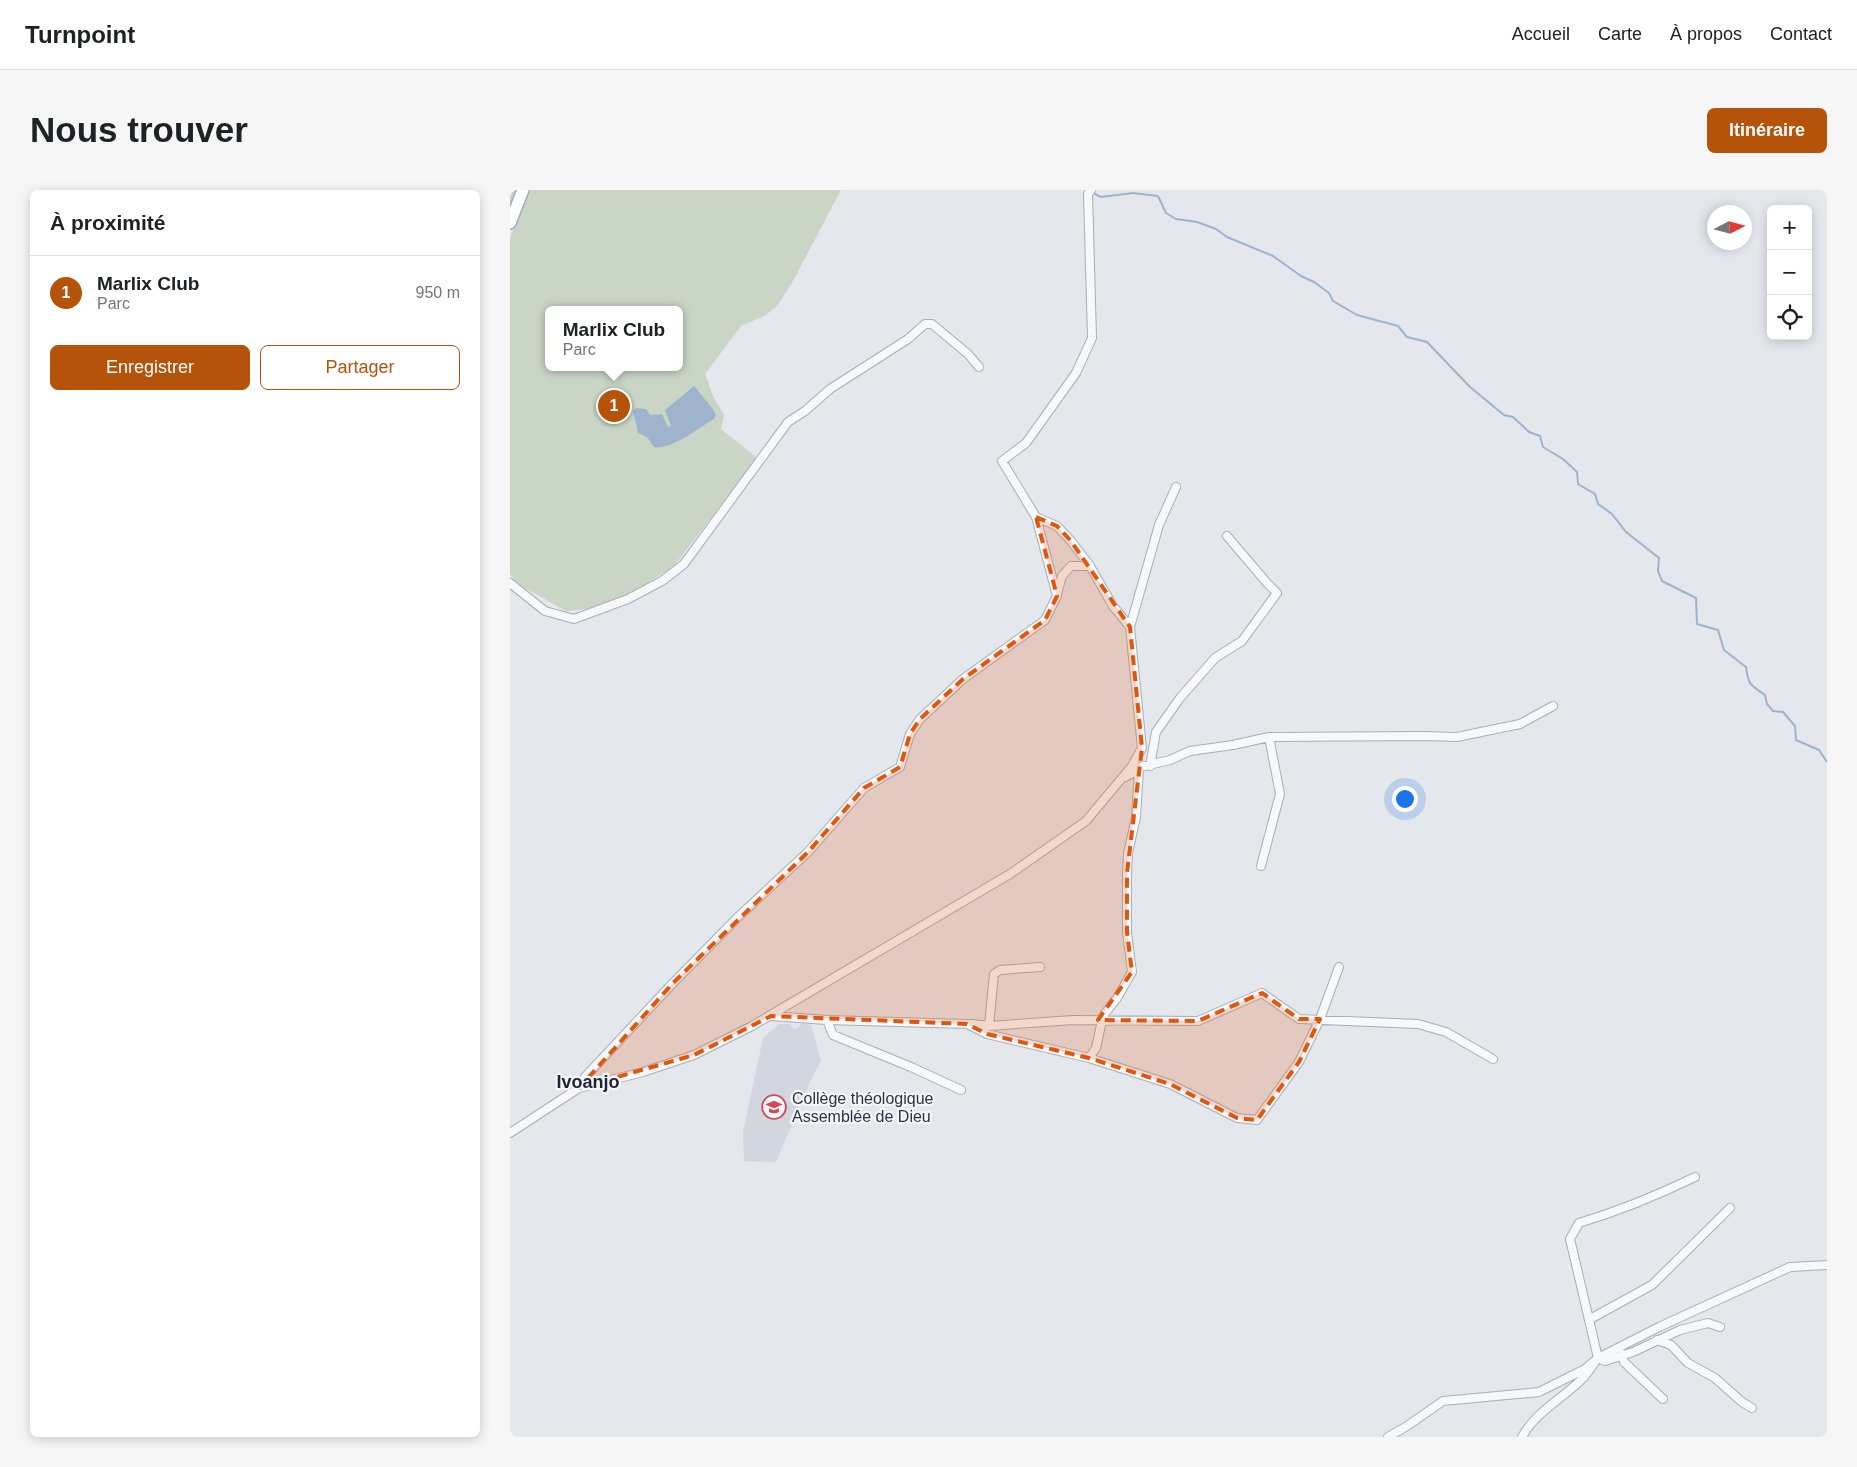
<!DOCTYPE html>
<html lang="fr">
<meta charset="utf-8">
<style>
:root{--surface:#fff;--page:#f6f6f6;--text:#202124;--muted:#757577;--line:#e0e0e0;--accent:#b45309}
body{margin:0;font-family:Helvetica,sans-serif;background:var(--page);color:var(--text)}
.controls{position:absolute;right:15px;top:15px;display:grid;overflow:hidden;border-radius:8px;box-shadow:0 2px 12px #0003}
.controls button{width:45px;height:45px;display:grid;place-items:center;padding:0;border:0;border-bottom:1px solid var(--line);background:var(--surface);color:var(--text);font:25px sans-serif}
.compass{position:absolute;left:1197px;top:15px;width:45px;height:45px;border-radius:50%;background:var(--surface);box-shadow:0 2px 12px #0003;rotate:84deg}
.you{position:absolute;left:894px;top:608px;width:18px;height:18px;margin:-12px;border:4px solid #fff;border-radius:50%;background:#1a73e8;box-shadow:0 0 0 8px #1a73e833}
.badge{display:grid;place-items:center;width:32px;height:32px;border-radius:50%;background:var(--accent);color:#fff;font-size:16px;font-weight:700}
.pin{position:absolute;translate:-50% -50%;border:2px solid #fff;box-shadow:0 1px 5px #0006}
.popup{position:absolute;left:35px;top:116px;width:138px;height:65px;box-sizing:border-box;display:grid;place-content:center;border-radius:8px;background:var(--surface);filter:drop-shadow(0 1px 4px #0005);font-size:16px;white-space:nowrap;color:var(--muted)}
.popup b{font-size:19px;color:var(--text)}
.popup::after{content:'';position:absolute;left:50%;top:100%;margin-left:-10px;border:10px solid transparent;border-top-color:var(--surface)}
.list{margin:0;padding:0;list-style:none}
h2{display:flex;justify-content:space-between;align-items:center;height:65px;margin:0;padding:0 20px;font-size:21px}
h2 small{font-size:16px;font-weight:400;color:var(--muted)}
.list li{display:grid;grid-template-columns:32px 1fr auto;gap:15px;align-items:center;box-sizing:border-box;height:75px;padding:0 20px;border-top:1px solid var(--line)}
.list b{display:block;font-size:19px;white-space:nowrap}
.list p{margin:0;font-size:16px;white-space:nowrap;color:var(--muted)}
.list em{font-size:16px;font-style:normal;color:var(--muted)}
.actions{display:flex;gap:10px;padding:15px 20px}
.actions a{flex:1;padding:11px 0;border:1px solid var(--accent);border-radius:8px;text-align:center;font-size:18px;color:var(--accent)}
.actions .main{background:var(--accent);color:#fff}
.icon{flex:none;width:28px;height:28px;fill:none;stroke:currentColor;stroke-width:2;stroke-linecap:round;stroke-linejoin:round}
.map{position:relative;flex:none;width:1317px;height:1247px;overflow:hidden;border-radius:8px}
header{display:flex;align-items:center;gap:30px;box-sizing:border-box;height:70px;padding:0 25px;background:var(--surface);border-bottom:1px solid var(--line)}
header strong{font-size:24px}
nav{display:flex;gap:28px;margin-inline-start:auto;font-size:18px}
.intro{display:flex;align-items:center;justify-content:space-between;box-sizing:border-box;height:120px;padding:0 30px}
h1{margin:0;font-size:35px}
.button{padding:12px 22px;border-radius:8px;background:var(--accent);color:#fff;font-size:18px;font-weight:700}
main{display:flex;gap:30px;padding:0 30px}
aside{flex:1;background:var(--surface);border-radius:8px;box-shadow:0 2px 12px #0003}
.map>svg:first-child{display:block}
.built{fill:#d2d6de}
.green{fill:#c9d6c5;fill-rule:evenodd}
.water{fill:#9fb4cc}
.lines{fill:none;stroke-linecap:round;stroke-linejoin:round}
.stream{stroke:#9fb4cc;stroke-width:2}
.minor-casing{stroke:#a9aeb7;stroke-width:10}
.primary-casing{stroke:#a3abb8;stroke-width:14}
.minor{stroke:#f7f8fa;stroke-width:8}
.primary{stroke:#fff;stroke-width:11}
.marked{fill:#df570f;fill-opacity:0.2;stroke:#df570f;stroke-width:4;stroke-dasharray:10 6;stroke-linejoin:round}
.labels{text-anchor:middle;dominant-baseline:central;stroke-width:4.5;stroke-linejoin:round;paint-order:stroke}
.poi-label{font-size:16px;fill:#2b3445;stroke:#f4f6f9;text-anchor:start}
.neighbourhood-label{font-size:18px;font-weight:bold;fill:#1d2536;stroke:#f4f6f9}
</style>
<header>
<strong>Turnpoint</strong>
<nav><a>Accueil</a><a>Carte</a><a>À propos</a><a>Contact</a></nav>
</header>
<div class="intro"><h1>Nous trouver</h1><a class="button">Itinéraire</a></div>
<main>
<aside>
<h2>À proximité<small></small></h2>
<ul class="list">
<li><span class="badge">1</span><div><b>Marlix Club</b><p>Parc</p></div><em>950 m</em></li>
</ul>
<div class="actions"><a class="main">Enregistrer</a><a>Partager</a></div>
</aside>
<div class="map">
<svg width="1317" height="1247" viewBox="0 0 1317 1247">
<rect width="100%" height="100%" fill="#e4e7ec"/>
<path class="built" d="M292 833 301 835 311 871 300 892 266 972 234 971 233 942 253 848 269 834H280L282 838 287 839Z"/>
<path class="green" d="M0 0H331L283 91 268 115 256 125 231 136 195 184 203 206 214 225 211 239 247 268 164 376 121 403 84 418 56 421 8 394 0 384V48L10 25 5 22 0 32ZM39 120H169V177H39Z"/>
<path class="water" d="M184 196 203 219 206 225 204 229C190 237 160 261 144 257L137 247 128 243 123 221 126 218 136 219 140 225 152 224 158 237 161 236 155 220Z"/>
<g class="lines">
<path class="stream" d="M581 2 591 7 623 3 648 6 656 23 666 29 687 32 706 39 717 47 763 66 791 86 804 92 819 103 823 111 847 125 888 136 897 147 917 152 960 197 994 225 1003 227 1019 242 1030 246 1033 257 1053 269 1067 282 1068 294 1085 304 1088 314 1102 324 1116 342 1149 368 1148 381 1152 391 1186 408 1187 434 1208 440 1214 460 1236 477C1238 494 1240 495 1255 505L1257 514 1263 521 1273 522 1285 536 1286 550 1309 560 1317 572"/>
<g class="minor-casing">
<path id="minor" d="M526 327 547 336 561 351 580 376
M0 393 35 421 64 429 118 409 152 391 174 374 278 232 295 221 320 199 398 149 415 134H422L458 164 469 177
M620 437 649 335 666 297
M640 576 646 542 670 508 705 468 732 451 767 403 757 393 717 346
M615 587 629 580 630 577 660 570 680 561 723 555 759 547 914 546 947 547 1010 534 1043 516
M751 676 770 604 759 547
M261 826 317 830 457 834 477 844 579 868 660 894 727 928 747 930 789 872 810 829 829 777
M317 830 323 845 401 877 451 900
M462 834 479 836 563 830 688 831 752 803 789 829 908 834 936 842 983 869
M479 836 484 784 490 780 530 777
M579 868 586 858 593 826 607 808 622 782 617 742V683L618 663 626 627 629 580
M69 898 75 887 163 793 227 728 298 662 354 598 390 577 400 544 410 529 453 489 535 430 547 406 526 327 492 271 516 253 566 183 582 148 578 4 581 0
M0 943 69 898 133 882 184 865 242 836 500 684 576 631 622 576 632 558 620 437 603 416 580 376H561L552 386 547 404
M1080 1129 1142 1095 1220 1018
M1147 1150 1161 1155 1178 1173 1205 1188 1232 1212 1242 1218
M1112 1164 1114 1172 1153 1209
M1088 1168 1095 1171 1123 1162 1170 1140 1198 1133 1210 1137
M878 1247 897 1236 933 1211 1029 1202 1075 1179 1088 1168 1149 1137 1280 1077 1317 1075
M1012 1247C1026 1221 1054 1208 1074 1187 1079 1182 1083 1174 1088 1168L1060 1049 1069 1033C1109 1021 1148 1005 1185 987"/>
</g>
<g class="primary-casing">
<path id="primary" d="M0 33 13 0"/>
</g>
<use href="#minor" class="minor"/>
<use href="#primary" class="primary"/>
</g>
<path class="marked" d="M526 327 547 336 561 351 620 437 632 558 617 683V742L622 782 588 830 688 831 752 803 789 829H810L789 872 747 930 727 928 660 894 579 868 477 844 457 834 261 826 184 865 69 898 163 793 298 662 354 598 390 577 400 544 410 529 453 489 535 430 547 406Z"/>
<defs>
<g id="university-ring" transform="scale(1.25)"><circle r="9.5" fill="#f4f6f9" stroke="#d1495b" stroke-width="1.5"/><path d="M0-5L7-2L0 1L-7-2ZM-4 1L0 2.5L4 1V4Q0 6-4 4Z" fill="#d1495b"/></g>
</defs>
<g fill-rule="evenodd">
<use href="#university-ring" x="264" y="917"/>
</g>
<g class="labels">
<g class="poi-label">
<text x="282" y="908">Collège théologique<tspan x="282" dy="18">Assemblée de Dieu</tspan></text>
</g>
<g class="neighbourhood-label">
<text x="78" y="892">Ivoanjo</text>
</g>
</g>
</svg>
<div class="controls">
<button>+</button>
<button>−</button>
<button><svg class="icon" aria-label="locate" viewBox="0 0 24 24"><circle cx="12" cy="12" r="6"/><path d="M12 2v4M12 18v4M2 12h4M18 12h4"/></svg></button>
</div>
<svg class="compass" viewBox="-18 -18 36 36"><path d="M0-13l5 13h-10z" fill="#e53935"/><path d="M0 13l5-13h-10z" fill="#757577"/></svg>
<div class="you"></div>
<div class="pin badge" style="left:104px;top:216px">1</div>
<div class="popup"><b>Marlix Club</b>Parc</div>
</div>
</main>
